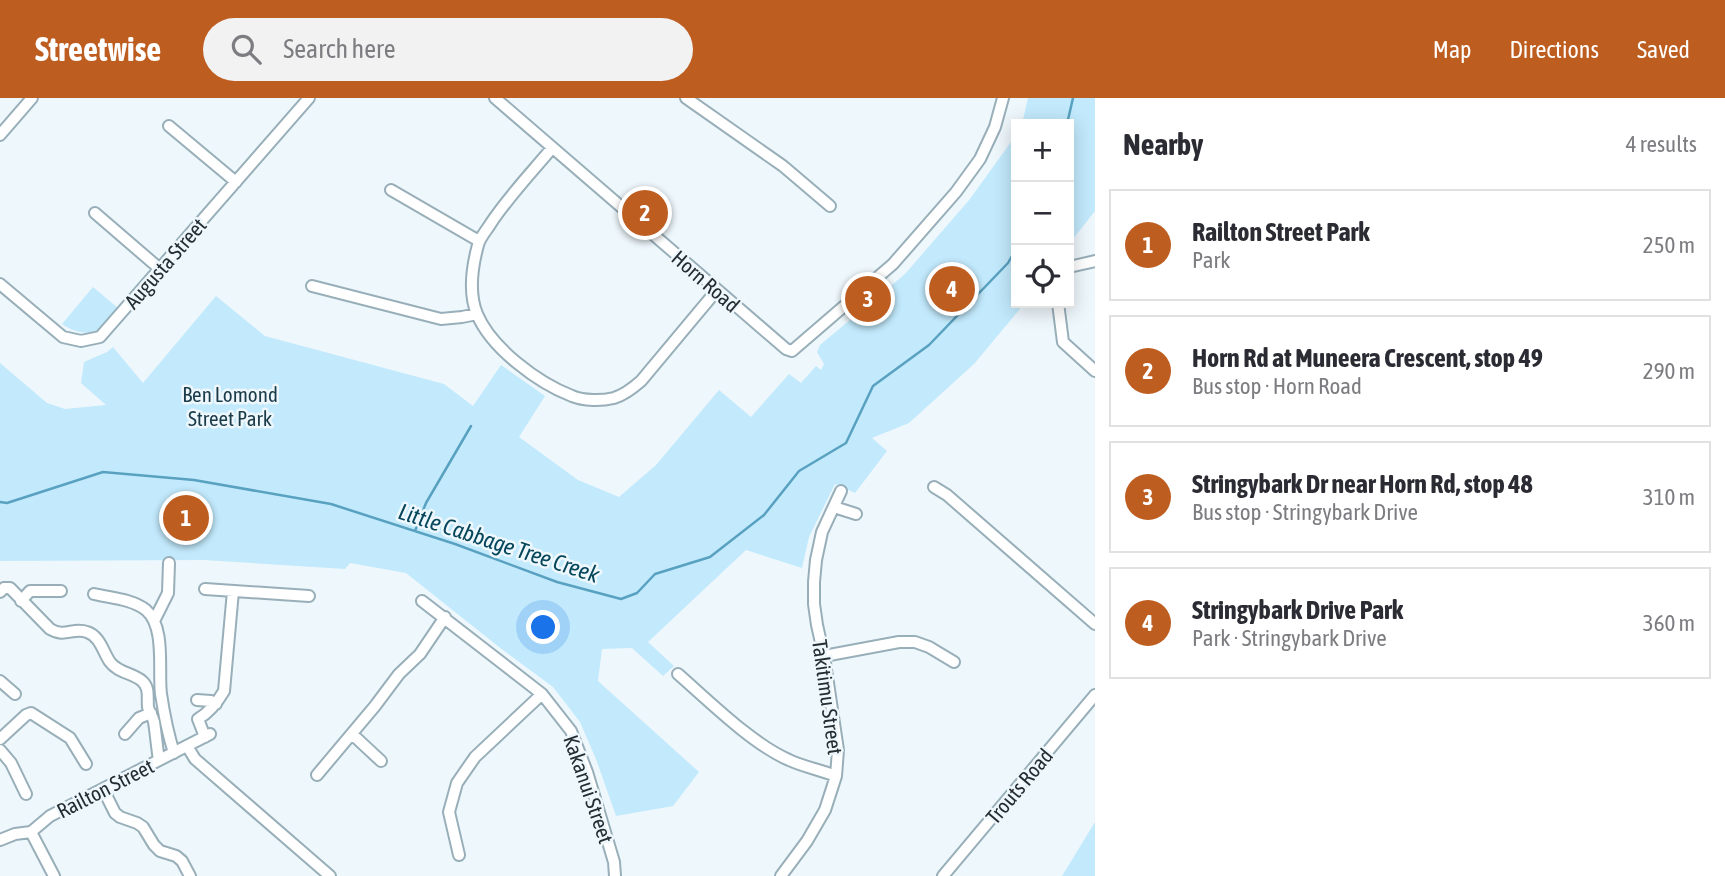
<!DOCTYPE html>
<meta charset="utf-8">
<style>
:root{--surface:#fff;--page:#f2f2f3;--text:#2b2b33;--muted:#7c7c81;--line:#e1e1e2;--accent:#be5d20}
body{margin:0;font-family:"Asap Condensed",sans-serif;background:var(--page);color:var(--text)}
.controls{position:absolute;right:21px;top:21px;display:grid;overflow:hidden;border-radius:0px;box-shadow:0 4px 18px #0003}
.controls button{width:63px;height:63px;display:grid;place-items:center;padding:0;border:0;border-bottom:2px solid var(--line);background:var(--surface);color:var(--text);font:35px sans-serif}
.you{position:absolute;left:544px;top:530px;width:24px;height:24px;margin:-18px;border:5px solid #fff;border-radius:50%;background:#1a73e8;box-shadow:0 0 0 10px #1a73e833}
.badge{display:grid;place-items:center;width:46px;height:46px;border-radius:50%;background:var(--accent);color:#fff;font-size:23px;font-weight:700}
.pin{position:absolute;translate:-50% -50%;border:4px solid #fff;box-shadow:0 2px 7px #0006}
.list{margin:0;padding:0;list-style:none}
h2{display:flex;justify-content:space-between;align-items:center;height:91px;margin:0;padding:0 28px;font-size:30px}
h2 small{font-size:23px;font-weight:400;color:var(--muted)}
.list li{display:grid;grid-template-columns:46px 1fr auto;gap:21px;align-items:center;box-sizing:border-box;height:112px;margin:0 14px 14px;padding:0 14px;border:2px solid var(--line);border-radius:0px}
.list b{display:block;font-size:26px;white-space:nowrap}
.list p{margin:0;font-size:23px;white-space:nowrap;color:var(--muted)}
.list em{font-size:23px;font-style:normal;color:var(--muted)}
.icon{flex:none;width:38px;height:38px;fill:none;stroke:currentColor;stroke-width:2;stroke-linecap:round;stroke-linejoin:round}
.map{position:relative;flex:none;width:1095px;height:778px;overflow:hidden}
header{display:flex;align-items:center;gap:42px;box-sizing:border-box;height:98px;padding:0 35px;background:var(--accent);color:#fff}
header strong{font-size:33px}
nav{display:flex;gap:38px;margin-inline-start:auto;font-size:24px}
.search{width:490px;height:63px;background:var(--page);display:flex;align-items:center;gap:18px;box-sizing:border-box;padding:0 24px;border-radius:38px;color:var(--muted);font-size:26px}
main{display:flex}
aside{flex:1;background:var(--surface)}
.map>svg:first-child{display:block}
.green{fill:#c2eafc}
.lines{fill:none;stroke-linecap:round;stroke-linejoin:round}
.stream{stroke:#59a1c0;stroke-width:2.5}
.minor-casing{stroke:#98afb9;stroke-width:14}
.minor{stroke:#fff;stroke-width:10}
.labels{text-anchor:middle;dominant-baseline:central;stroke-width:5;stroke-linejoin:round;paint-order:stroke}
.street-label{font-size:21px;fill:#242d31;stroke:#eef7fc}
.park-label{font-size:21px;fill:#1a3b49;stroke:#eef7fc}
.water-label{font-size:23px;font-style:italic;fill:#05465b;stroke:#eef7fc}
</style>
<header>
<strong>Streetwise</strong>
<div class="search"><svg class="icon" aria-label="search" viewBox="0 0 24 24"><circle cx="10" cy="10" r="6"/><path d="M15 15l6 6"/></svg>Search here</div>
<nav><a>Map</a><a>Directions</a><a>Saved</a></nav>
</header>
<main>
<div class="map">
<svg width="1095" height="778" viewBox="0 0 1095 778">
<rect width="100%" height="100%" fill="#eef7fc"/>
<path class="green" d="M1028 0H1095V113L1069 146V26H1022Z
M1016 37V205H1025L974 266 909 325 872 340 887 353 855 395 835 386 809 439 802 470 746 452 648 544 674 568 663 578 632 550 602 551 598 583 699 674 673 708 616 718 596 661 580 624 553 589 499 549 406 475 350 465 345 471 204 462 0 463V265L47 305 65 311 106 307 81 285 84 264 107 254 113 249 143 285 216 198 265 238 444 286 473 308 501 267 545 298 519 339 578 382 619 399 656 367 719 292 751 319 789 276 801 285 816 268 821 272 824 266 817 254 820 247 905 176 970 101Z
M93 189 118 210C112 217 106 226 99 231 88 239 72 233 62 226Z
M1095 724V778H1062Z"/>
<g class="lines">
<path class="stream" d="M1067 26 1073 0
M0 404 7 405 103 374 194 382 331 406 455 446 557 484 621 501 637 495 655 476 710 459 764 417 799 373 846 345 873 288 929 247 1008 165 1016 151
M415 433 426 405 471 328"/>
<g class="minor-casing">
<path id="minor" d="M495 0 786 251 792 253 893 166 956 94 980 61 995 29 1003 0
M686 0 783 68 830 108
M169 28 236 84
M0 37 32 0
M552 50C532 74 509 98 491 125 487 132 480 139 478 147 472 169 468 194 477 216 491 250 538 285 572 298 584 303 601 303 614 300 624 297 633 290 641 283L717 192
M391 92 479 143
M95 115 160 171
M1069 169 1095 163
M0 186 63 239 81 243 100 239 309 0
M312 188 441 221 462 219 477 216
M1058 205 1063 244 1095 273
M934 389 947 397 1095 526
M834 409 856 416
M205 491 309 498
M0 494 4 490H10L50 531C65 540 73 529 87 534 100 538 103 554 110 564 118 575 133 575 142 583 150 590 147 599 148 609 149 614 153 619 154 624 156 637 157 650 159 662
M94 496C111 500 132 501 146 512 166 529 158 573 161 596 164 616 168 636 174 655
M21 503 30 493H61
M422 503 542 596 571 633 587 674 614 764 615 778
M154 523 168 495 169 465
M824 558 899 544H915L929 549 954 564
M678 576C709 603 752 646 789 662 804 669 821 672 836 678
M0 583 15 596
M197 602 211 603 216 606
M125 636 139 620 151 615
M352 636 381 663
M205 639 198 621C210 614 217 605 224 593L233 493
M0 641 26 617 31 615 70 640 86 666
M187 648 195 661 330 778
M0 652 11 665 26 696
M317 677 375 608 399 576 420 556 445 519
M103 691 115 715 120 719 137 725 143 729 154 747 160 753 176 758 182 763 190 778
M31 734 54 778
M0 742 15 736 31 734 50 718 210 636
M459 757 449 714 457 685 475 659 542 596
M781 778 807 743 825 712 836 678 838 652 824 558 817 527 814 506V484L816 462 822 434 841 393
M943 778 1095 597"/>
</g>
<use href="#minor" class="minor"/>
</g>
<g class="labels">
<g class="street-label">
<text transform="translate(165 165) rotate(-49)">Augusta Street</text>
<text transform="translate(706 183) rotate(41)">Horn Road</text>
<text transform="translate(828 599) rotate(82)">Takitimu Street</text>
<text transform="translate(1019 688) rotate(-50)">Trouts Road</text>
<text transform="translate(105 690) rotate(-27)">Railton Street</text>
<text transform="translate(589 691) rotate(71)">Kakanui Street</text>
</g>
<g class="park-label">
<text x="230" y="296">Ben Lomond<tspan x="230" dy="24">Street Park</tspan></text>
</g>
<g class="water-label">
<text transform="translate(499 445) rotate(18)">Little Cabbage Tree Creek</text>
</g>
</g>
</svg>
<div class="controls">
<button>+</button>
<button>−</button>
<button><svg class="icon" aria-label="locate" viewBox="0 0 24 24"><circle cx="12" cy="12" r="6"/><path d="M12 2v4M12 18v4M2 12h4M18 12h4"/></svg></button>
</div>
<div class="you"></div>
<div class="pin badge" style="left:186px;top:420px">1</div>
<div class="pin badge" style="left:645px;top:115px">2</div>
<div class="pin badge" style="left:868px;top:201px">3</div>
<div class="pin badge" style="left:952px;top:191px">4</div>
</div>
<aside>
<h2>Nearby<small>4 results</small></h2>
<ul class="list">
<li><span class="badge">1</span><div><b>Railton Street Park</b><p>Park</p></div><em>250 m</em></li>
<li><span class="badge">2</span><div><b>Horn Rd at Muneera Crescent, stop 49</b><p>Bus stop · Horn Road</p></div><em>290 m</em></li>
<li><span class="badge">3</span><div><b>Stringybark Dr near Horn Rd, stop 48</b><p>Bus stop · Stringybark Drive</p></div><em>310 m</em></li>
<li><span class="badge">4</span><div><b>Stringybark Drive Park</b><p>Park · Stringybark Drive</p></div><em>360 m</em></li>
</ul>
</aside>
</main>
